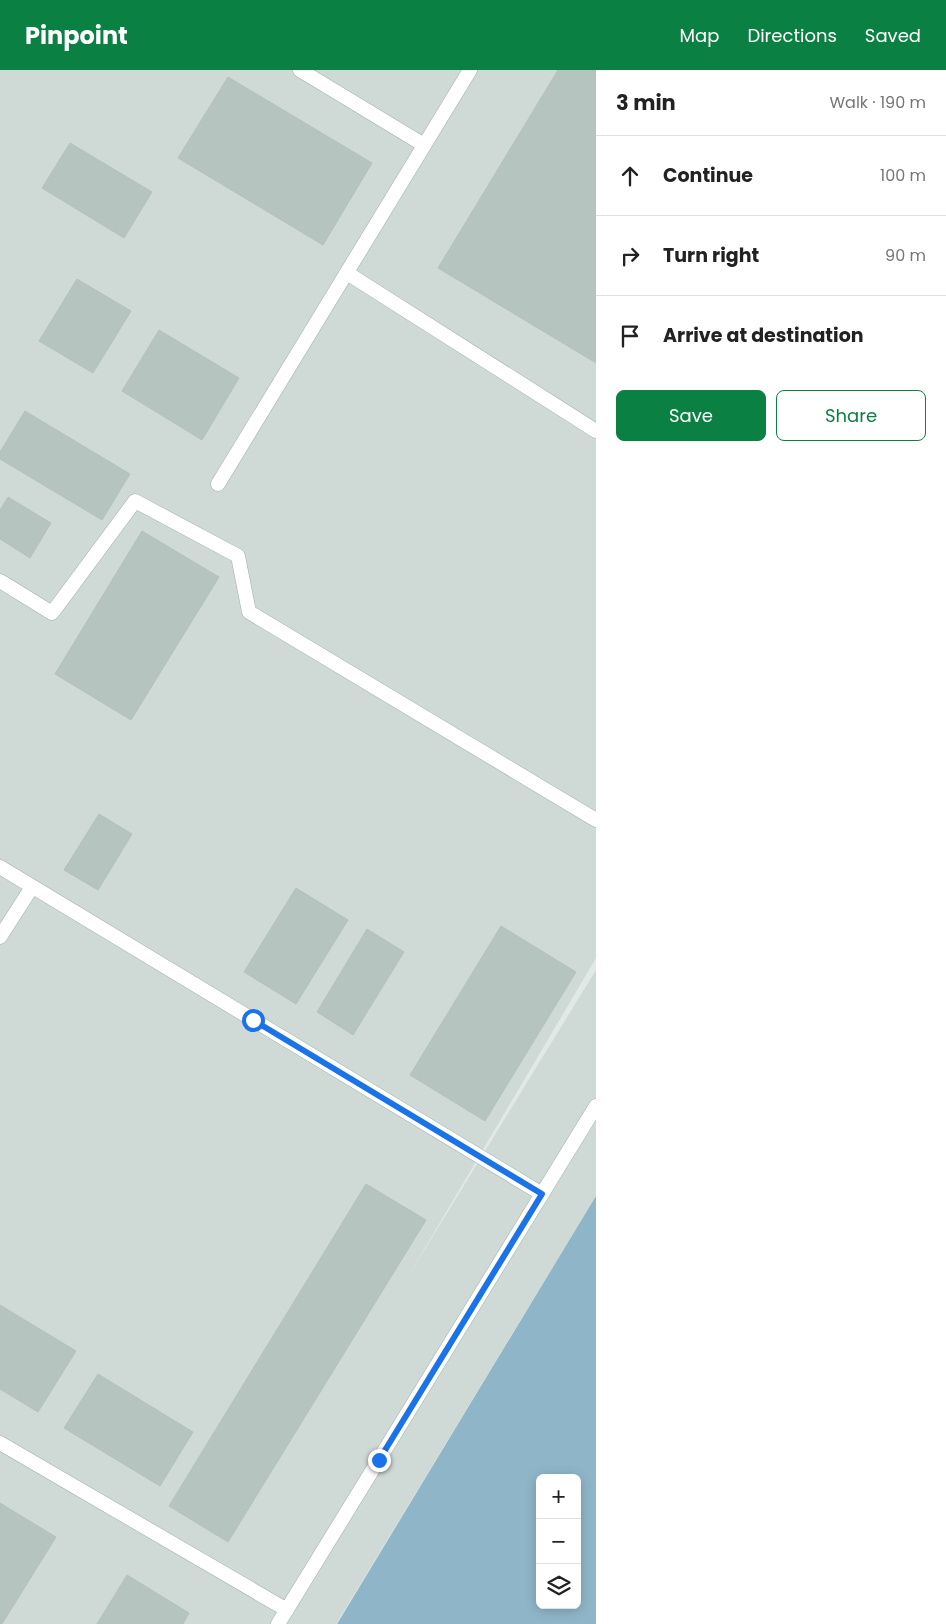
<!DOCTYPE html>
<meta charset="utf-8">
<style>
:root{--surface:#fff;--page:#f2f2f2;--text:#222;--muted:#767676;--line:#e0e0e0;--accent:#0b8043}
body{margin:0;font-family:Poppins,sans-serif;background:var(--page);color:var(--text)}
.controls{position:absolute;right:15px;bottom:15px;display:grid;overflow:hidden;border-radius:8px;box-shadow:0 2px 12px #0003}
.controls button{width:45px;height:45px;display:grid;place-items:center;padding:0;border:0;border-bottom:1px solid var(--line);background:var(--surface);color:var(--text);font:25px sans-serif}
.stop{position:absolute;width:15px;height:15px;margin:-11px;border:4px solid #1a73e8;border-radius:50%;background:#fff}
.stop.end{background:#1a73e8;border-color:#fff;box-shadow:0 1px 5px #0008}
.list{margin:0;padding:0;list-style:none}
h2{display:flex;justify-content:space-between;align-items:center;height:65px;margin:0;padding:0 20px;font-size:21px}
h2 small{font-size:16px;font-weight:400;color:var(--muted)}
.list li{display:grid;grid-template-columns:32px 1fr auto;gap:15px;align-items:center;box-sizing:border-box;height:80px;padding:0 20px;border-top:1px solid var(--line)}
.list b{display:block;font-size:19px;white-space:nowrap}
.list em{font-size:16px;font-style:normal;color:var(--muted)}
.actions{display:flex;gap:10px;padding:15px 20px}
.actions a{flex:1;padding:11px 0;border:1px solid var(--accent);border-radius:8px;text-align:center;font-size:18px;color:var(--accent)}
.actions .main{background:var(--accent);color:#fff}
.icon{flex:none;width:28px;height:28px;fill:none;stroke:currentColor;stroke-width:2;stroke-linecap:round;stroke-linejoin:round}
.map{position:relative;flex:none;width:596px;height:1554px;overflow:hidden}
header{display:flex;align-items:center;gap:30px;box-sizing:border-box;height:70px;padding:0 25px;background:var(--accent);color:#fff}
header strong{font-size:24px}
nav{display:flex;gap:28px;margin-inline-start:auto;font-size:18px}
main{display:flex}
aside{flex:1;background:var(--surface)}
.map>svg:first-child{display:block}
.built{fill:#cfd9d6}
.water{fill:#8fb6c8;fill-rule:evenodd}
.building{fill:#b6c4c0;stroke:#b4c2be}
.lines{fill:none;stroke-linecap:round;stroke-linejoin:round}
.lane-casing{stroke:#a4b0ae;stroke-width:15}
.lane{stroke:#fff;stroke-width:14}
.route{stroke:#1a73e8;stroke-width:6}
</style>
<header>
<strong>Pinpoint</strong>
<nav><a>Map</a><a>Directions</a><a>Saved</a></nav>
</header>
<main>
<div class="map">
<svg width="596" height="1554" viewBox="0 0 596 1554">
<rect width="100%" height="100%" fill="#e1e9e7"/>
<path class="built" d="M0 0H596V888L406 1210 596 900V1126L336 1554H0Z"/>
<path class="water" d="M596 1126V1554H337ZM540 1408H577V1535H540Z"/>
<path class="building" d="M558 0H596V293L438 198Z
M228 7 372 93 323 175 178 88Z
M70 73 152 122 124 168 42 118Z
M77 209 131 241 93 303 39 271Z
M159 260 239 308 202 370 122 321Z
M25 341 130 404 102 450 0 389V382Z
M8 427 51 453 30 488 0 469V440Z
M142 461 219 507 131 650 55 604Z
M99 744 132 764 98 820 64 800Z
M296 818 348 850 296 934 244 902Z
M501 856 576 902 485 1051 410 1005Z
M367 859 404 882 353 965 317 942Z
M366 1114 426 1150 228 1472 169 1436Z
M0 1235 76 1281 38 1342 0 1319Z
M98 1304 193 1362 160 1416 64 1358Z
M0 1433 56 1467 2 1554H0Z
M127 1505 189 1543 183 1554H97Z"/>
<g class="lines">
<g class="lane-casing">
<path id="lane" d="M300 0 424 75
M347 203 596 361
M218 414 470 0
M0 511 52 543 135 431 238 486 249 542 596 750
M0 797 542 1124
M0 867 32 817
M0 1373 287 1540
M278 1554 596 1036"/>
</g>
<use href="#lane" class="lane"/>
</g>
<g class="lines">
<path class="route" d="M253 950 542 1124 379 1390"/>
</g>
</svg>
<div class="controls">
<button>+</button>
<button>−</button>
<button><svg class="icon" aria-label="layers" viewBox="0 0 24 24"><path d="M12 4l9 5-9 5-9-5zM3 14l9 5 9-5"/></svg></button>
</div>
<div class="stop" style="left:253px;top:950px"></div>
<div class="stop end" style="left:379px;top:1390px"></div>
</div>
<aside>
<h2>3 min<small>Walk · 190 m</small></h2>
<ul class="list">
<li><svg class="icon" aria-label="ahead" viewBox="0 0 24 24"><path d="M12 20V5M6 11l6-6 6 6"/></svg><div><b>Continue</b></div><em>100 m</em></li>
<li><svg class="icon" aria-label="right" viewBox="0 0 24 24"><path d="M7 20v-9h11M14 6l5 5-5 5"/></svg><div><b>Turn right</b></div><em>90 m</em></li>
<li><svg class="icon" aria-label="arrive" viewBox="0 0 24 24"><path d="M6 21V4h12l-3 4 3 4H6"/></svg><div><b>Arrive at destination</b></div></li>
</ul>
<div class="actions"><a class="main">Save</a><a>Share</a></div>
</aside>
</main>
